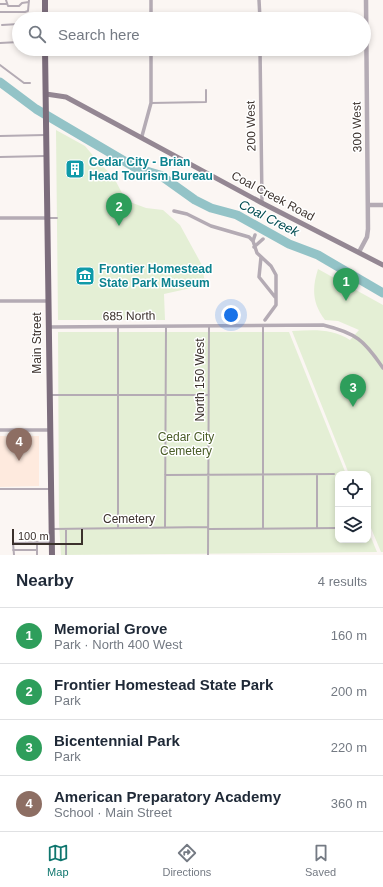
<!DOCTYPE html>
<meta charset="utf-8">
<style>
:root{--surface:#fff;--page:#f6f6f7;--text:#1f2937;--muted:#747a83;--line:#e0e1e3;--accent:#0f766e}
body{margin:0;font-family:Arial,sans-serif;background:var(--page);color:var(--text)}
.controls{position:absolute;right:12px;bottom:12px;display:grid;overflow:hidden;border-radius:8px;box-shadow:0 2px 6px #0003}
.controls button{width:36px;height:36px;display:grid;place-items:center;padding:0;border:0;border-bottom:1px solid var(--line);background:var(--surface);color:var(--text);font:20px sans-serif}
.scale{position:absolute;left:12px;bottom:10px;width:71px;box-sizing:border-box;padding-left:4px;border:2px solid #3b312c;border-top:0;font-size:11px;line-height:14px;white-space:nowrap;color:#3b312c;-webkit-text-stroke:3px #fff;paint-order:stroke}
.you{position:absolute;left:231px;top:315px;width:14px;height:14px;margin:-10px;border:3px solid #fff;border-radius:50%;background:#1a73e8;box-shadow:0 0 0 6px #1a73e833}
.badge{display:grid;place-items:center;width:26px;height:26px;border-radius:50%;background:var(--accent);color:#fff;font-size:13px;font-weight:700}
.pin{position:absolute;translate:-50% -33px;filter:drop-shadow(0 1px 2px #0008)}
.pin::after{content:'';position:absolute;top:21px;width:14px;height:12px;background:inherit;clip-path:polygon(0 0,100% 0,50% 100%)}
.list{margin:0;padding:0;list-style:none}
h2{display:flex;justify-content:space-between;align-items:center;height:52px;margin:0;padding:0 16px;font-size:17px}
h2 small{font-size:13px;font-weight:400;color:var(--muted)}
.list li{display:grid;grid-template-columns:26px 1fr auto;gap:12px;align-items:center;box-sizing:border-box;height:56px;padding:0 16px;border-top:1px solid var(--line)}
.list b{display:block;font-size:15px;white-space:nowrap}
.list p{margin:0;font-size:13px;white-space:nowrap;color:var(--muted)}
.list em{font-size:13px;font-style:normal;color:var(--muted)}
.icon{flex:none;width:22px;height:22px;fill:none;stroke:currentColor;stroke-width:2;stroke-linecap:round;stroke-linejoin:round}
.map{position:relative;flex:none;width:383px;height:555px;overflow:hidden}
.search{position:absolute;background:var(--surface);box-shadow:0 2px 6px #0003;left:12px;right:12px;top:12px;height:44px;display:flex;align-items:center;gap:10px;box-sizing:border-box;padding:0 14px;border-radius:22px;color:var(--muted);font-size:15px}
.sheet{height:276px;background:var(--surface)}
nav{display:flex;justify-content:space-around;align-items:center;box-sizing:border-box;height:56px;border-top:1px solid var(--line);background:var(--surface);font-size:11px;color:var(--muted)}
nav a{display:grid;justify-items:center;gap:2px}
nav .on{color:var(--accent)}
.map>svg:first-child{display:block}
.built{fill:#feeade}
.green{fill:#e4efd5}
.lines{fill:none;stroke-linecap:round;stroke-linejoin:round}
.river{stroke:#93c3c7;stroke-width:9}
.service{stroke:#b4abb4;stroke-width:2}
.minor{stroke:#b4abb4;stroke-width:3.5}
.tertiary{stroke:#b4abb4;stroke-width:4.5}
.secondary{stroke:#948793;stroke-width:5}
.primary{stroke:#7c6d7c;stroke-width:6}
.labels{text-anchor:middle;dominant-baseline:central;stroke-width:3;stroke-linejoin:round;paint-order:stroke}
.street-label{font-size:12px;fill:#3b312c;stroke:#fff}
.culture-label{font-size:12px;font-weight:bold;fill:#0d838f;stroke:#fff;text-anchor:start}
.park-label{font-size:12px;fill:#495c27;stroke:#fff}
.water-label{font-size:13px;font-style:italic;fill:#004c51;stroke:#fff}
</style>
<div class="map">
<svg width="383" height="555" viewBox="0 0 383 555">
<rect width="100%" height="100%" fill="#fbf6f3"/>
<path class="built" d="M0 436H39V486L0 487Z"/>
<path class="green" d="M56 130 85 146 100 164 113 176 122 193 130 202 146 208 163 210 180 225 203 267 205 288H191L164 294 165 320H58Z
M318 269 383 305V552H381L368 521V474H349L292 331C313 330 332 328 350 340L359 330 338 321 325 320C312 303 312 288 318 269Z
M58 332H289L346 474H338V540H368V530L377 552 61 555 59 523Z"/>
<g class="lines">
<path class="river" d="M0 82 36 109 136 168 160 175 195 200 211 208 237 215 289 244 318 255 383 293"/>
<path class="service" d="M6 0 8 6H19L22 3 29 2
M0 4H6
M0 12H25L28 11 29 0
M2 25 19 24
M0 43 19 42
M0 65 24 83H30
M151 103 206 102V90
M0 136 45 135
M0 157 45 156
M48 218H57
M118 326V528
M263 326V528
M50 395H209
M165 475 334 474
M0 489H49
M165 528 166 327
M317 528V475
M52 529 208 527
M66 529V555
M208 529 338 528
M37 542V555
M13 550H37
M14 555 13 543 50 542
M208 555 209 326"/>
<path class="minor" d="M151 0V19
M259 0 260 19
M260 49 262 203
M142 136 151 103V49
M174 211 187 214 211 226 249 237 253 241 257 253 271 266 276 275V305L265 320
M0 218H47
M253 241 255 235
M254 247 263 239
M261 257 259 277 275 297
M0 301H48
M48 327 323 325C356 333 364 340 383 368
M0 430H49"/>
<path class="tertiary" d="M368 205H383
M359 252 367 237 368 229 366 0"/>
<path class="secondary" d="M46 94 66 97 262 203 383 265"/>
<path class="primary" d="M45 0V19
M45 49 52 555"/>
</g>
<defs>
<g id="building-square" transform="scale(1)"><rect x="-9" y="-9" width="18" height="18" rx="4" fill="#0f9aa8" stroke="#fff"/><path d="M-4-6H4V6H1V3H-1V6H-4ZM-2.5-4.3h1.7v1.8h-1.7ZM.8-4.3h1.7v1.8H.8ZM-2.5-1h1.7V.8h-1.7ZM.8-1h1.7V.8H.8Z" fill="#fff"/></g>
<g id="museum-square" transform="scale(1)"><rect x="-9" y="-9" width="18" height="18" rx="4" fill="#0f9aa8" stroke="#fff"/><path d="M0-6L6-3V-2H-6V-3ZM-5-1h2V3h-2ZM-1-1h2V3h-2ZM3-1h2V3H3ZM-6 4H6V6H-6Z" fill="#fff"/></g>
</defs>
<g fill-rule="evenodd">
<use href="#building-square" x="75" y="169"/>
<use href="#museum-square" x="85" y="276"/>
</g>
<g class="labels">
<g class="street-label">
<text transform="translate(251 126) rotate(-91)">200 West</text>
<text transform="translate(357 127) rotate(-91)">300 West</text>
<text transform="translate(273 196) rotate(28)">Coal Creek Road</text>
<text transform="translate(129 316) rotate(-1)">685 North</text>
<text transform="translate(37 343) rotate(-90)">Main Street</text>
<text transform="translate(200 380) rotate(-90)">North 150 West</text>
<text x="129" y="519">Cemetery</text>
</g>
<g class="culture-label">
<text x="89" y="162">Cedar City - Brian<tspan x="89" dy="14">Head Tourism Bureau</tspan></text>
<text x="99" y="269">Frontier Homestead<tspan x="99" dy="14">State Park Museum</tspan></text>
</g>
<g class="park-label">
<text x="186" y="437">Cedar City<tspan x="186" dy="14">Cemetery</tspan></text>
</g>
<g class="water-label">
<text transform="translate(269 218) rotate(27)">Coal Creek</text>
</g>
</g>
</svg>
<div class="controls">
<button><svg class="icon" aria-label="locate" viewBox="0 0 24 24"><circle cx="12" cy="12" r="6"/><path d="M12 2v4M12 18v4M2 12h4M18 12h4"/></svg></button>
<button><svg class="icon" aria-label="layers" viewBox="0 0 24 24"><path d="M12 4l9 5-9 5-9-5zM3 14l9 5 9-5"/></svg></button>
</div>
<div class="scale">100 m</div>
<div class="you"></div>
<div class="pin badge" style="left:346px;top:301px;background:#2e9e5b">1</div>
<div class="pin badge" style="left:119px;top:226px;background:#2e9e5b">2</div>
<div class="pin badge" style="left:353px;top:407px;background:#2e9e5b">3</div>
<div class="pin badge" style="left:19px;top:461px;background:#8d6e63">4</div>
<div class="search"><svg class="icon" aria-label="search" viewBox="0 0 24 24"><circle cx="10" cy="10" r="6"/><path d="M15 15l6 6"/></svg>Search here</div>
</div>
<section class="sheet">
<h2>Nearby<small>4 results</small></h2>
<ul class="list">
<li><span class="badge" style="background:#2e9e5b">1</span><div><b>Memorial Grove</b><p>Park · North 400 West</p></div><em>160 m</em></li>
<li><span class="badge" style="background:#2e9e5b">2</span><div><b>Frontier Homestead State Park</b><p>Park</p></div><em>200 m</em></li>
<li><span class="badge" style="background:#2e9e5b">3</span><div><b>Bicentennial Park</b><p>Park</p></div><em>220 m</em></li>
<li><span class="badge" style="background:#8d6e63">4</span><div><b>American Preparatory Academy</b><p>School · Main Street</p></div><em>360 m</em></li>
</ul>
</section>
<nav>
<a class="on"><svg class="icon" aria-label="map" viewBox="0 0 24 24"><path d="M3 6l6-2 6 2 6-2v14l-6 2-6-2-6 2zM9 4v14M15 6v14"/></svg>Map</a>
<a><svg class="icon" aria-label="directions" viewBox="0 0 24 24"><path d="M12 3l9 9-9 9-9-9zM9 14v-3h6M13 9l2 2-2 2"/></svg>Directions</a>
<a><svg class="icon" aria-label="saved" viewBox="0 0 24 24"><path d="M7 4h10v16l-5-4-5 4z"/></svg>Saved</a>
</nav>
